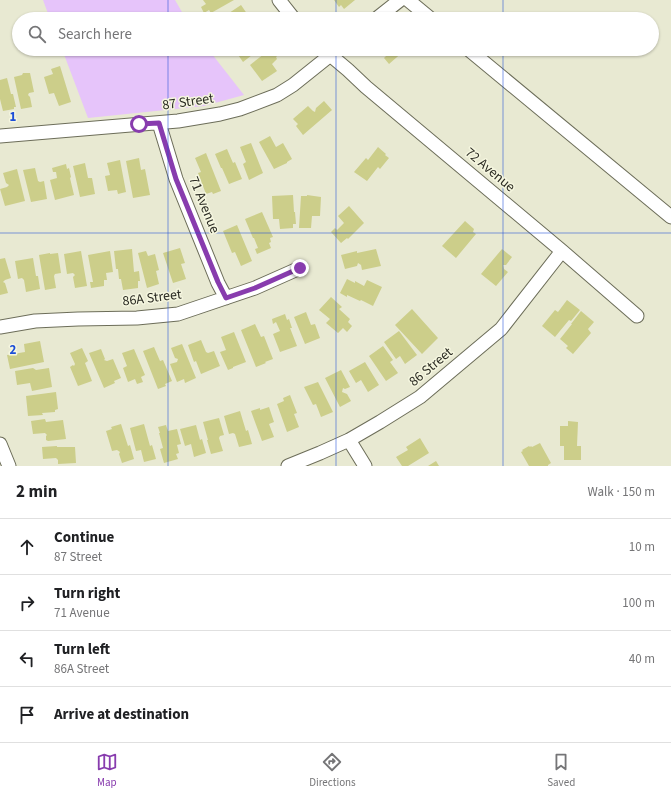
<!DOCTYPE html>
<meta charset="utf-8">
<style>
:root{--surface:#fff;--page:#f2f2f2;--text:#202124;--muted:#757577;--line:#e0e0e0;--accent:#883cae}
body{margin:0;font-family:"Source Sans 3",sans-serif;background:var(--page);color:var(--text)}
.stop{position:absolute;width:12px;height:12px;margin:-9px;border:3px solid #883cae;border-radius:50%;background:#fff}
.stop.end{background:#883cae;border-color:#fff;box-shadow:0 1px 4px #0008}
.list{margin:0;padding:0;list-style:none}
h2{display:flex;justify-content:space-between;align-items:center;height:52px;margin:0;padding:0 16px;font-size:17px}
h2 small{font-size:13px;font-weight:400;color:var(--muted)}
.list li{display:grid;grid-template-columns:26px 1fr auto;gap:12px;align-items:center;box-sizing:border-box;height:56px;padding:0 16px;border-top:1px solid var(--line)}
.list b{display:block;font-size:15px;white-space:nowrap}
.list p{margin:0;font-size:13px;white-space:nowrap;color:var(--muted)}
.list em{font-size:13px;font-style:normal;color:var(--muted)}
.icon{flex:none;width:22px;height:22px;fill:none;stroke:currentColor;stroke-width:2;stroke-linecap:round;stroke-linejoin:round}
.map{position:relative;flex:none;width:671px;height:466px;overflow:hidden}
.search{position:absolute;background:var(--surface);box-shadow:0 1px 3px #0004;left:12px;right:12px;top:12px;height:44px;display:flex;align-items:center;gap:10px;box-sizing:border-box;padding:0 14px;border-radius:22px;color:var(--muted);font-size:15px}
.sheet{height:276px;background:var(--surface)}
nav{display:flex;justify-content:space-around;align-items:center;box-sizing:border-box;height:56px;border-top:1px solid var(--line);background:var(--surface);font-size:11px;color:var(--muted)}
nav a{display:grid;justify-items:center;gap:2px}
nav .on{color:var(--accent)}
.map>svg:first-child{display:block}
.green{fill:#e6c4fa}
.building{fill:#ccce8a}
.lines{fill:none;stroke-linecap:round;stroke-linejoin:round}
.minor-casing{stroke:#6c6d59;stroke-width:15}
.minor{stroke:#fff;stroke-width:13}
.route{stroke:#883cae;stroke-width:5}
.grid{fill:none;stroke:#1d4ed8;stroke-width:1;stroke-opacity:0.55}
.labels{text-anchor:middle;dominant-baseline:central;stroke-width:3;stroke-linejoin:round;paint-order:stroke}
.street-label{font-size:14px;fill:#2c2c24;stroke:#f5f6df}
.grid-label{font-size:13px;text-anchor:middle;font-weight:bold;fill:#1d4ed8;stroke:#f5f6df;stroke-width:3;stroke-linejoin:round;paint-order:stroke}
</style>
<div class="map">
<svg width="671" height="466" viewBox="0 0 671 466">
<rect width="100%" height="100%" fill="#e8e9d2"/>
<path class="green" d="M43 0H175L186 19H50Z
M62 49H208L244 95 204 106 88 118Z"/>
<path class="building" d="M203 0H234L211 13 209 10 204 13 201 7 206 4Z
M334 0H355L344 9 341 5 339 7Z
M241 5 250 18 248 19H220Z
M234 49H260L243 62Z
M268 49H279L281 53 276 57 277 59 272 64 277 71 262 81 250 65 264 54 263 52Z
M387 49H403L404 51 389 64 384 58 386 56 383 52Z
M60 66 71 102 59 106 54 93 49 94 44 77 53 74 51 69Z
M23 73H30L34 92 29 93 28 95 30 97 32 107 21 109 14 77 22 75Z
M7 78 11 94H13L16 107H14V109L3 111 0 99V80Z
M324 101 332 110 303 135 296 126 298 124 293 119 294 118 308 106 313 111 315 112 316 108Z
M270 136 276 147 283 143 292 159 287 162V163L274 169 259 142Z
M251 143 263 173 249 180 243 164 246 162 240 147Z
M378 147 386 154 385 155 389 158 380 169 378 167 367 181 354 172 366 158 368 160Z
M227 149 233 163 235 162 242 179 229 184 222 168H221L215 154Z
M206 153 221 191 213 194 212 192 206 194 198 173 201 172 195 158Z
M139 158 141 170 145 169 150 195 133 198 126 161Z
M120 160 126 192 118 194 117 190 108 191 105 176 110 175 107 163Z
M85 163 88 178H92L95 194 80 197 73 166Z
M66 164 67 169 69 168 71 177 70 178 74 195 55 200 50 180 57 178 56 172H53L52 168Z
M35 168 38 181 40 182 44 181 47 199 31 202 23 170Z
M17 169 25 201 5 206 0 189 7 187 9 185 6 183 3 173Z
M293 195 294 212H295L296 224H293V228L280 229 279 219H273L272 196Z
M307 195 321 197 320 216H312L311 228H299L301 196H307Z
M349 206 364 223 348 239 347 238 341 243 331 232 335 228 337 230 344 223 338 216Z
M262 212 273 237 270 238 271 242 269 243 271 248 257 254 255 249 258 248 254 238H253L245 219Z
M465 221 474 229 473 232 476 234 456 258 442 246Z
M237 225 252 261 241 266 235 252 232 253 223 231Z
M180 248 185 263 181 264 186 279 173 283 163 253Z
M132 249 134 272 139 271 140 281H138V288L123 290 121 279H119L118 269H116L114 251Z
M376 249 381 266 362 270 361 265 358 263 357 266 345 269 341 255 357 251V253Z
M502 249 512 257 506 265H503L504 269 508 272 496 286 481 274Z
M81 251 87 286 75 288 73 277 75 275 73 273 67 274 64 254Z
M110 251 113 272 106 273 107 280H104V286L91 288 90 282H93L88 255Z
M146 251 148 256 155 254 159 270 156 271 159 284 147 288 138 253Z
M50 253V254L58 253 61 273 55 274 54 276 56 288 45 290 39 255Z
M5 258 11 278 5 280 3 282 5 283 8 293 0 295V259Z
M33 258 36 276H38L40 289 26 292 24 280 22 278 18 279 15 261Z
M347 279 355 283V281L364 286 367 280 382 287 373 306 361 300 360 301 347 295V297L340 293Z
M331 297 342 307 339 309 350 319 348 322 352 326 347 332 343 328 338 333 326 323 330 319 319 310Z
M567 300 580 310 571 321 569 320 555 337 542 326 555 310 558 312Z
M412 309 438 338 422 354 395 325Z
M581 311 594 322 588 329 591 333 573 354 566 348 568 346 560 339 572 324H571Z
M306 312 311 325 315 324 320 338 305 344 294 317Z
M285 314 287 320 289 319 292 328H290L297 346 280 352 273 334 280 331 276 322 273 324 272 319Z
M255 324 261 337 264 336 273 359 265 362 266 363 256 367 241 330Z
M399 331 417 355 405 364 400 356 396 359 384 342Z
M234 332 246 362 233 367V368L228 370 220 352 226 350 221 337Z
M201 340 206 352 208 353 214 351 220 366 201 374 196 361 194 362 188 345Z
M40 341 44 362 10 369 7 355 25 352 24 344Z
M182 344 196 378 185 383 184 379 177 382 170 364 177 362 178 359 175 358 171 348Z
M383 346 393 360 390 362 398 373 386 381 369 356Z
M154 347 160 361 163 360 172 381 165 384 166 386 158 389 143 351Z
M82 348 88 361 85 363 92 381 78 386 70 367 73 365 74 366 75 364 70 353Z
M101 349 105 359 104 360 107 361 113 359 121 378 114 381 115 383 104 388 89 353Z
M134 349 145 375 141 377 143 382 137 384 135 379 128 382 123 368 127 366 122 353Z
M365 362 379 385 368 392 361 380 356 383 349 371Z
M33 368 36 370 49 368 52 387 32 391 30 383 17 385 15 371Z
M341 370 350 387 345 389 343 388 342 392 347 394 351 401 340 407 325 378Z
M318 382 333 412 321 417 316 404 313 405 304 387Z
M56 392 58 409 55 410V412L42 413 43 415 28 416 26 396Z
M290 395 297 413 294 414 299 427 287 432 277 404 284 401 283 398Z
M269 407 274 422 269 424 274 437 262 441 251 411 260 408V410Z
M240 411 246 431 248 430 252 444 239 447 235 434 233 433 229 434 224 416Z
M219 418 224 435 220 436 219 438 223 451 211 454 207 440H208L203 422Z
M45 419 46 422 63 420 66 439 48 441 46 440V436L47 435 45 433 33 434 31 421Z
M568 421 578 422 577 446H581V460H564V446H560V426H568Z
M121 424 128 446 130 445 134 459 122 463 119 454 120 452 117 450 112 451 106 431 112 429 111 427Z
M144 424 150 446 152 445 156 459 144 462 141 450 136 451 130 428Z
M166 425 168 431 177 429 181 444 177 445 179 453 176 454 178 459 164 463 160 449 163 448 159 433H160L158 427Z
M196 425 200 440 202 439 206 453 194 457 191 444 185 446 180 429Z
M420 438 429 453 408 466H402L396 457 408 450 406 447Z
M540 443 551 463 548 465V466H529L521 452 523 451 522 450 529 446 530 447 531 446 532 447Z
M57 446V447H75L76 463 58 464V460L56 458 43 459 42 447Z
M436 461 439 466H428Z"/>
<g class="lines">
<g class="minor-casing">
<path id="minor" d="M279 0 294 19
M408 0 431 19
M376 19 400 0
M323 49 348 70 366 87 562 251 637 316
M468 49 671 217
M159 123 176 179 218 283 226 298
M0 136 178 121 220 114 240 109 277 95 293 85 338 49
M0 327 35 321 78 319 137 318 178 314 255 288 300 268
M349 440 365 466
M0 444 9 466
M288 466 320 453 349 440 380 422 420 397 501 329 562 251"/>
</g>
<use href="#minor" class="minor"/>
</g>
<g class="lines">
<path class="route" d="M139 124 159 123 176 179 218 282 226 298 255 288 300 268"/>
</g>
<path class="grid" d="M168 0V19M336 0V19M503 0V19M168 49V466M336 49V466M503 49V466M0 233H671"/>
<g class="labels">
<g class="street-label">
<text transform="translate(188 102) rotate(-8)">87 Street</text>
<text transform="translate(490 170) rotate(40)">72 Avenue</text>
<text transform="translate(204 205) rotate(68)">71 Avenue</text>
<text transform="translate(152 298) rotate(-7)">86A Street</text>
<text transform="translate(431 367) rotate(-40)">86 Street</text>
</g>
</g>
<g class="grid-label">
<text x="13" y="121">1</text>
<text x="13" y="354">2</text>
</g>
</svg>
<div class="stop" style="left:139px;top:124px"></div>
<div class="stop end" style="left:300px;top:268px"></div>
<div class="search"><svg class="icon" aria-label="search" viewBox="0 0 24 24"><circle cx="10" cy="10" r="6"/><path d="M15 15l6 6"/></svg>Search here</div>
</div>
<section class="sheet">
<h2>2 min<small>Walk · 150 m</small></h2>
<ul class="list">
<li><svg class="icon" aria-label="ahead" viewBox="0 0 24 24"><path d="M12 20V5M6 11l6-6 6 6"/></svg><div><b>Continue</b><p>87 Street</p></div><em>10 m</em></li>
<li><svg class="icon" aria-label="right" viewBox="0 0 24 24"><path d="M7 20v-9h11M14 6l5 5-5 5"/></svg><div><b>Turn right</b><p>71 Avenue</p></div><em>100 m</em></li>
<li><svg class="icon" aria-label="left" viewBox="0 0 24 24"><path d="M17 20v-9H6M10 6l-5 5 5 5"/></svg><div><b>Turn left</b><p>86A Street</p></div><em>40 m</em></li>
<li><svg class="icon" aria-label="arrive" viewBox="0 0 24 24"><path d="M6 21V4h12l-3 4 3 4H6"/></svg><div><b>Arrive at destination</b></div></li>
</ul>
</section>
<nav>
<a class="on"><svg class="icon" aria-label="map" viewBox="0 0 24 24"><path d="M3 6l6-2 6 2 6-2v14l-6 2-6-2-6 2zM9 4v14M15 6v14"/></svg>Map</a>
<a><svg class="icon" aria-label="directions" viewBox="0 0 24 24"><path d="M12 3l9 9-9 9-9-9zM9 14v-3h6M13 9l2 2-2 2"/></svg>Directions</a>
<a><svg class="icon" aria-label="saved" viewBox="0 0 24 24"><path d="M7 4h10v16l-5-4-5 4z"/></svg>Saved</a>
</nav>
